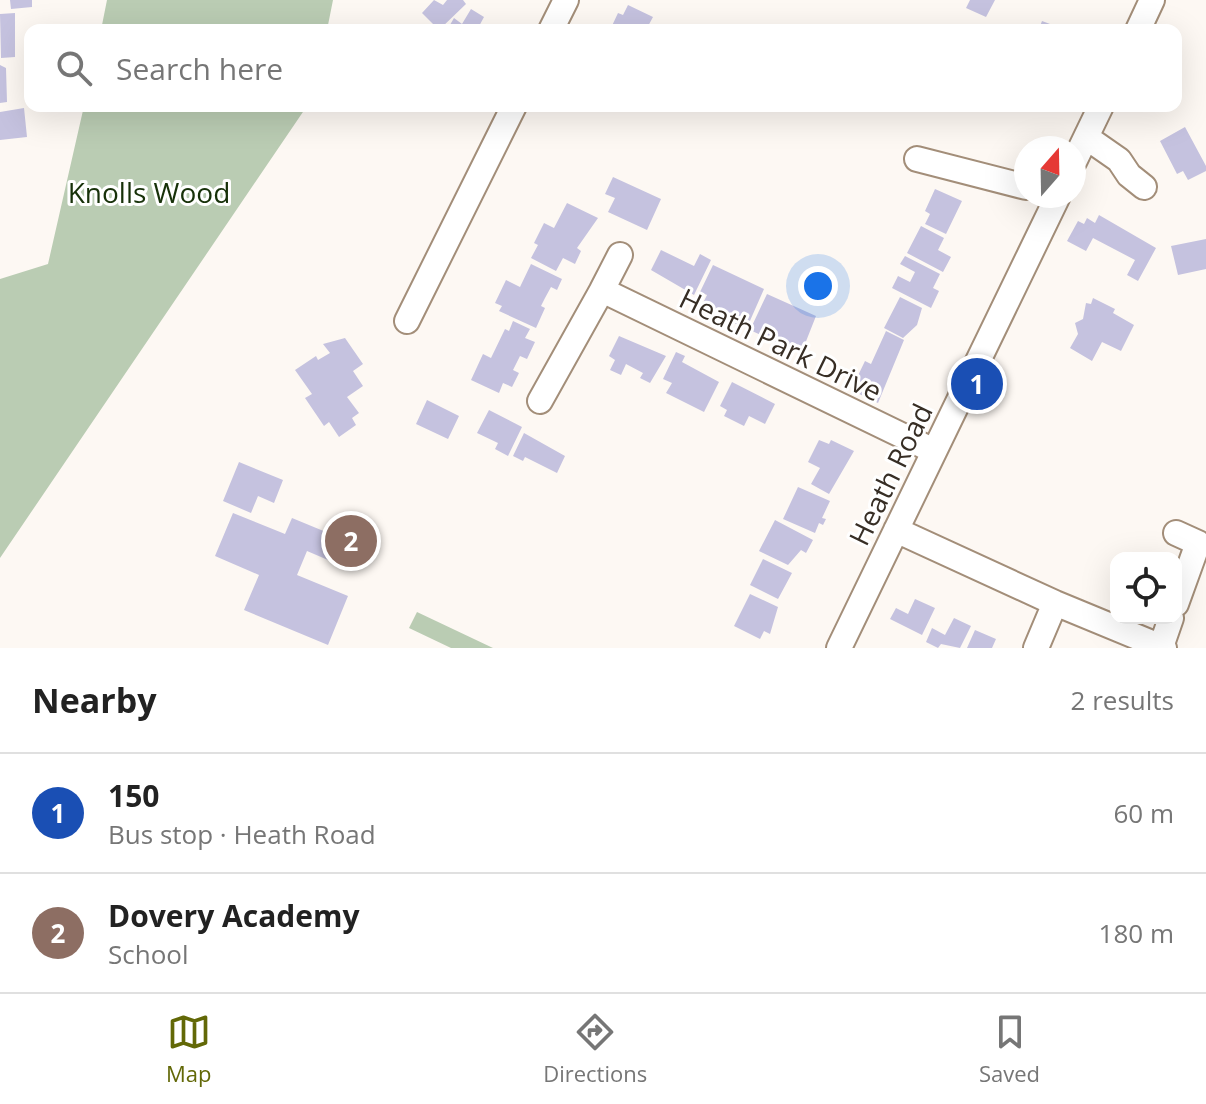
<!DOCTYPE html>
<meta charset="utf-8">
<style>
:root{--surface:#fff;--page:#f2f2f2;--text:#222;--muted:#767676;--line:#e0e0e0;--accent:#626807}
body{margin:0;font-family:"Open Sans",sans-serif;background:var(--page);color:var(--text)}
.controls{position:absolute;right:24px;bottom:24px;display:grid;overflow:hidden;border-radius:16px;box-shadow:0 8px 32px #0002}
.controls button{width:72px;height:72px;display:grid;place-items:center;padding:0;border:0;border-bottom:2px solid var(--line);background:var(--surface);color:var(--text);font:40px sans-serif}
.compass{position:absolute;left:1014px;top:136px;width:72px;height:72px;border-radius:50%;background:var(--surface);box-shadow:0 8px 32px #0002;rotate:20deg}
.you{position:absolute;left:818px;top:286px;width:28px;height:28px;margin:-20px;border:6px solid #fff;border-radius:50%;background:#1a73e8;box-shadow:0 0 0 12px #1a73e833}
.badge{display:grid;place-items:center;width:52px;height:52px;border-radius:50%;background:var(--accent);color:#fff;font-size:26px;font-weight:700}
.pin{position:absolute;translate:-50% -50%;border:4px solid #fff;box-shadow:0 2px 8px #0006}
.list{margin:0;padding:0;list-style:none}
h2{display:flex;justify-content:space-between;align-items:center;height:104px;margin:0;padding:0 32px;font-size:34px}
h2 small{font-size:26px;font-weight:400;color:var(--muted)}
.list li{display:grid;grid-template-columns:52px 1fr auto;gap:24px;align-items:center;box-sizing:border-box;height:120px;padding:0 32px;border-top:2px solid var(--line)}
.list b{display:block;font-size:30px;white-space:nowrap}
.list p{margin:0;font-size:26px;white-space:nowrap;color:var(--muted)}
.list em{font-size:26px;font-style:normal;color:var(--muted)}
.icon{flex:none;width:44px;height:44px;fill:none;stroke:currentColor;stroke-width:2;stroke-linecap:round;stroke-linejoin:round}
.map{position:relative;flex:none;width:1206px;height:648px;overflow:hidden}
.search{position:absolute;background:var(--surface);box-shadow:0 8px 32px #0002;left:24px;right:24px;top:24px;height:88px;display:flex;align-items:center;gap:20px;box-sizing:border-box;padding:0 28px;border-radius:16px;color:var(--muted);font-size:30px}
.sheet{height:344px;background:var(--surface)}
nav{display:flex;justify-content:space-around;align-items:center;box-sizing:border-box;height:112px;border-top:2px solid var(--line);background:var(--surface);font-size:22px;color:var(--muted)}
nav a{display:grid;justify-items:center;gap:4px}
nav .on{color:var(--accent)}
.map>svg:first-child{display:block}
.green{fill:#baccb3}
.building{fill:#c5c2df}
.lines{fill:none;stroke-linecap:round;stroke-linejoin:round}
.minor-casing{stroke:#a38e79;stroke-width:28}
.minor{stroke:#fff;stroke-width:24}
.labels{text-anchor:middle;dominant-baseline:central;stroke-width:6;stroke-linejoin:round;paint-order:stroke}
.park-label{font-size:28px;fill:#173109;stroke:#fff}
.street-label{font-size:28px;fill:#372e25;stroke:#fff}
</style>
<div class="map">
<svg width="1206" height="648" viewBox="0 0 1206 648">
<rect width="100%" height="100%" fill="#fdf8f3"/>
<path class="green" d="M107 0H333L327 30H101Z
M84 106H307L0 558V279L48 264Z
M417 612 493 648H451L409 628Z"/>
<path class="building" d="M10 0H32V7L11 9Z
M434 0 443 5 447 0H463L466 4 439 30 422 13Z
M970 0H995L986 17 966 8Z
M628 5 653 17 646 30H610L618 13 623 15Z
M471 9 484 17 477 30H447L454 18 462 24Z
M15 13V57L1 58 0 14Z
M1042 21 1066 30H1027L1029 25 1039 29Z
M0 65 6 68 7 102 0 103Z
M24 108 27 137 0 140V112Z
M1185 127 1206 166V171L1188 180 1183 171 1177 174 1160 141Z
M613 177 661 199 647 230 608 212 615 198 605 194Z
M935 189 962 201 946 234 925 224 930 214 925 211Z
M567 203 598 218 577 248 581 251 575 264 563 258 556 271 531 258 538 245 534 243 544 223 554 228Z
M1099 215 1156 248 1138 281 1127 275 1135 260 1093 238 1086 251 1067 241 1078 221 1084 224 1087 218 1095 223Z
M921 226 944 238 938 250 951 257 943 272 907 253Z
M1206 239V269L1178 275 1171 246Z
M661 250 694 266 700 254 711 260 694 295 651 270Z
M905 256 940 274 933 288 939 291 931 308 892 288 898 276 910 282 915 272 900 264Z
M531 264 562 279 557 290 551 287 545 298 541 306 545 308 536 328 499 311 502 306 495 303 506 280 520 287Z
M713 265 764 289 749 323 741 320 739 325 727 320 729 314 702 305 707 295 700 292Z
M767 294 816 316 801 354 750 330Z
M900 297 922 308 917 325 903 338 884 328Z
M1093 298 1115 309 1113 313 1134 325 1121 351 1102 342 1092 361 1070 348 1078 334 1075 323 1083 319 1086 303 1091 304Z
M513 321 530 329 525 338 535 342 527 359 520 356 513 370 519 373 512 387 503 383 499 393 471 380 483 354 491 358 505 329 509 331Z
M886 331 904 340 878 403 851 390 865 361 871 364Z
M619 336 666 356 650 383 640 378 643 373 626 364 621 375 610 370 615 360 609 356Z
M345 338 363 364 353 371 363 386 347 397 359 413 352 418 356 425 339 437 329 422 324 426 305 398 312 394 295 370 316 356 318 360 330 353 323 344Z
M676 352 685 356 682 362 719 382 704 412 666 393 672 383 663 379Z
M732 382 775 404 765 424 749 416 744 426 724 416 727 410 720 406Z
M427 400 459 416 448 439 416 424Z
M489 410 522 427 508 456 495 449 498 443 477 433Z
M524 433 565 456 557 473 525 457 523 461 513 456Z
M819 440 829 444 831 440 854 451 829 494 811 484 820 468 808 462Z
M239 462 283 480 274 503 258 496 251 513 223 501Z
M798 487 830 501 822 518 826 519 823 525 819 523 815 533 783 519Z
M233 513 285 534 292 518 338 537 328 560 307 551 297 575 348 596 328 645 244 610 259 575 215 556Z
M775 520 813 540 806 553 801 550 788 565 759 551Z
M763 559 792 573 778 599 750 585Z
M750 594 778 607 770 634 764 631 760 639 734 626Z
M915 599 935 608 922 635 890 619 896 608 908 614Z
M954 618 971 626 960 648 941 644 938 648 926 642 932 628 945 635Z
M975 630 996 639 992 648H967Z"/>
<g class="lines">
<g class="minor-casing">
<path id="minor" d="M551 30 566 0
M1138 30 1152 0
M1086 137 1119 160 1129 175 1144 187
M917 159 1026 187
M1074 162 1101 106
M602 290 620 255
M407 321 514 106
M540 401 602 290 934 451
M896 530 1055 603 1164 648
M1176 604 1198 543 1176 533
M1161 647 1171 618
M839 648 1058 196
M1036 648 1055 603"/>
</g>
<use href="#minor" class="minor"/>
</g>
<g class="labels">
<g class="park-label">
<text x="149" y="192">Knolls Wood</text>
</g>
<g class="street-label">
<text transform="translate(781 344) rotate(26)">Heath Park Drive</text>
<text transform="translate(890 474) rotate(-64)">Heath Road</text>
</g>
</g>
</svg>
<div class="controls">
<button><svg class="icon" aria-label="locate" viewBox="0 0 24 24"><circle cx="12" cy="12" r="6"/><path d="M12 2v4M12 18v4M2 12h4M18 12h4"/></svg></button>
</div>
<svg class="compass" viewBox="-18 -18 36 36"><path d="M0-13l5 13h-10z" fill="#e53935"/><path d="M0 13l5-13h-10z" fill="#767676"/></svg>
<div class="you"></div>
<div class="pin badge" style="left:977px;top:384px;background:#1a4fb4">1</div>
<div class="pin badge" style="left:351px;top:541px;background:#8d6e63">2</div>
<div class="search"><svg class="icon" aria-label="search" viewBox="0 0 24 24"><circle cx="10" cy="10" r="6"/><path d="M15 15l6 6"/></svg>Search here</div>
</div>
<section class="sheet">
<h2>Nearby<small>2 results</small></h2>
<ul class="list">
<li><span class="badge" style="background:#1a4fb4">1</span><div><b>150</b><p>Bus stop · Heath Road</p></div><em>60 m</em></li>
<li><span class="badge" style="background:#8d6e63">2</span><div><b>Dovery Academy</b><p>School</p></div><em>180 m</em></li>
</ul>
</section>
<nav>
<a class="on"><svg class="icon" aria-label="map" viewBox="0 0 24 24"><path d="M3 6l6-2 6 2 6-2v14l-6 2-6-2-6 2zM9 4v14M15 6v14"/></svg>Map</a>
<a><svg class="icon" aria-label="directions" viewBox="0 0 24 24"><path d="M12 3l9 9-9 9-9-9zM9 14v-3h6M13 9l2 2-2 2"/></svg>Directions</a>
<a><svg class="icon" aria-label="saved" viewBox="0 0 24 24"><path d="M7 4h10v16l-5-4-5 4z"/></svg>Saved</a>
</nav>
